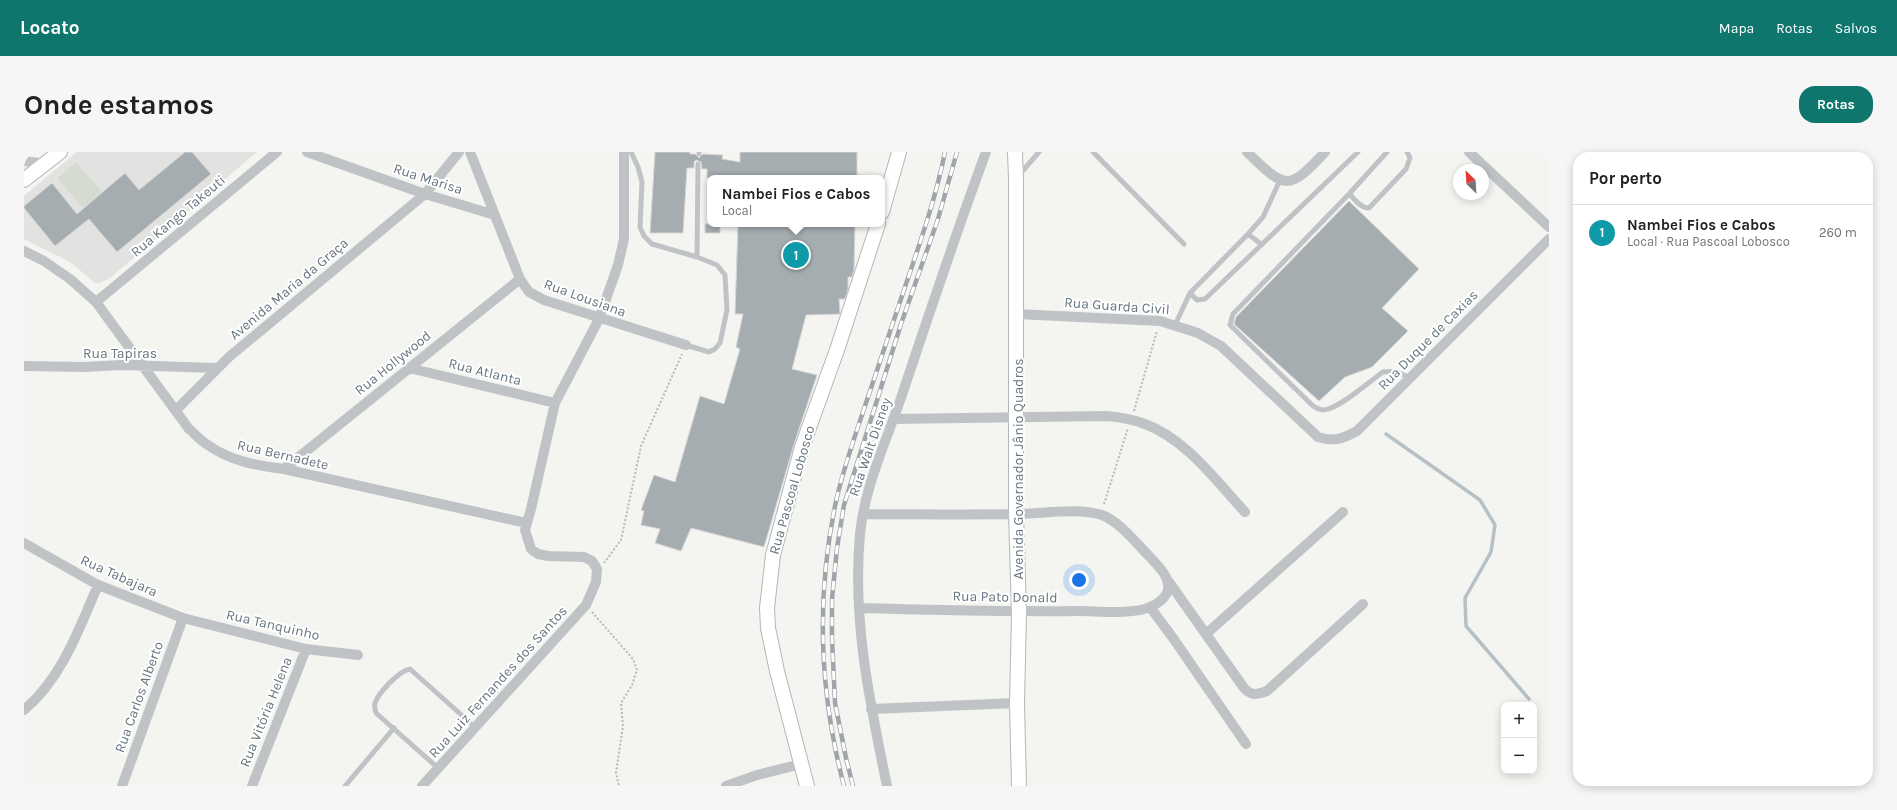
<!DOCTYPE html>
<html lang="pt">
<meta charset="utf-8">
<style>
:root{--surface:#fff;--page:#f6f6f6;--text:#202124;--muted:#757577;--line:#e0e0e0;--accent:#0f766e}
body{margin:0;font-family:Karla,sans-serif;background:var(--page);color:var(--text)}
.controls{position:absolute;right:12px;bottom:12px;display:grid;overflow:hidden;border-radius:8px;box-shadow:0 2px 10px #0003}
.controls button{width:36px;height:36px;display:grid;place-items:center;padding:0;border:0;border-bottom:1px solid var(--line);background:var(--surface);color:var(--text);font:20px sans-serif}
.compass{position:absolute;left:1429px;top:12px;width:36px;height:36px;border-radius:50%;background:var(--surface);box-shadow:0 2px 10px #0003;rotate:335deg}
.you{position:absolute;left:1055px;top:428px;width:14px;height:14px;margin:-10px;border:3px solid #fff;border-radius:50%;background:#1a73e8;box-shadow:0 0 0 6px #1a73e833}
.badge{display:grid;place-items:center;width:26px;height:26px;border-radius:50%;background:var(--accent);color:#fff;font-size:13px;font-weight:700}
.pin{position:absolute;translate:-50% -50%;border:2px solid #fff;box-shadow:0 1px 4px #0006}
.popup{position:absolute;left:683px;top:23px;width:178px;height:52px;box-sizing:border-box;display:grid;place-content:center;border-radius:8px;background:var(--surface);filter:drop-shadow(0 1px 3px #0005);font-size:13px;white-space:nowrap;color:var(--muted)}
.popup b{font-size:15px;color:var(--text)}
.popup::after{content:'';position:absolute;left:50%;top:100%;margin-left:-8px;border:8px solid transparent;border-top-color:var(--surface)}
.list{margin:0;padding:0;list-style:none}
h2{display:flex;justify-content:space-between;align-items:center;height:52px;margin:0;padding:0 16px;font-size:17px}
h2 small{font-size:13px;font-weight:400;color:var(--muted)}
.list li{display:grid;grid-template-columns:26px 1fr auto;gap:12px;align-items:center;box-sizing:border-box;height:56px;padding:0 16px;border-top:1px solid var(--line)}
.list b{display:block;font-size:15px;white-space:nowrap}
.list p{margin:0;font-size:13px;white-space:nowrap;color:var(--muted)}
.list em{font-size:13px;font-style:normal;color:var(--muted)}
.map{position:relative;flex:none;width:1525px;height:634px;overflow:hidden;border-radius:16px}
header{display:flex;align-items:center;gap:24px;box-sizing:border-box;height:56px;padding:0 20px;background:var(--accent);color:#fff}
header strong{font-size:19px}
nav{display:flex;gap:22px;margin-inline-start:auto;font-size:14px}
.intro{display:flex;align-items:center;justify-content:space-between;box-sizing:border-box;height:96px;padding:0 24px}
h1{margin:0;font-size:28px}
.button{padding:10px 18px;border-radius:16px;background:var(--accent);color:#fff;font-size:14px;font-weight:700}
main{display:flex;gap:24px;padding:0 24px}
aside{flex:1;background:var(--surface);border-radius:16px;box-shadow:0 2px 10px #0003}
.map>svg:first-child{display:block}
.built{fill:#e2e3e1}
.green{fill:#d6dbd2}
.lines{fill:none;stroke-linecap:round;stroke-linejoin:round}
.stream{stroke:#b7c1c5;stroke-width:3.5}
.building{fill:#a6adb1;stroke:#d5d5d4}
.secondary-casing{stroke:#b2b7ba;stroke-width:16}
.path{stroke:#b7babc;stroke-width:2;stroke-dasharray:2 2;stroke-linecap:butt}
.service{stroke:#c0c3c6;stroke-width:5}
.minor{stroke:#c0c3c6;stroke-width:10}
.secondary{stroke:#fff;stroke-width:14}
.rail-casing{stroke:#9fa5a9;stroke-width:4.5}
.rail{stroke:#fff;stroke-width:3;stroke-dasharray:9;stroke-linecap:butt}
.labels{text-anchor:middle;dominant-baseline:central;stroke-width:4;stroke-linejoin:round;paint-order:stroke}
.street-label{font-size:14px;fill:#66757f;stroke:#fff}
</style>
<header>
<strong>Locato</strong>
<nav><a>Mapa</a><a>Rotas</a><a>Salvos</a></nav>
</header>
<div class="intro"><h1>Onde estamos</h1><a class="button">Rotas</a></div>
<main>
<div class="map">
<svg width="1525" height="634" viewBox="0 0 1525 634">
<rect width="100%" height="100%" fill="#f4f4f1"/>
<path class="built" d="M53 0H233L86 126 76 131H71L46 110 0 87V44Z"/>
<path class="green" d="M52 10 78 40 59 56 33 26Z"/>
<g class="lines">
<path class="stream" d="M1362 282 1456 348 1471 373 1467 400 1441 446 1442 474 1505 547"/>
</g>
<path class="building" d="M161 0H168L187 22 93 100 65 67 31 94 0 56V54L28 31 53 62 101 21 115 38Z
M631 0H666V2H671L675 6 679 2 699 3 698 7 716 10V0H833V26H683V17H678L677 10 672 8 670 10V16H663L659 81H626Z
M1325 49 1395 117 1358 156 1384 179 1348 215 1321 225 1295 249 1210 172 1212 165Z
M681 72H696V81H681Z
M714 72H831L830 117 828 125H824V137L821 147H815L816 162 782 163 768 217 793 223 770 292 740 395 667 376 657 399 631 391 636 377 617 373 620 359 617 358 630 323 651 330 676 244 700 252 716 197 712 195 719 162H711Z"/>
<g class="lines">
<g class="secondary-casing">
<path id="secondary" d="M991 0 992 27V362L995 460 993 551 995 634
M0 28 36 0
M858 60 875 0
M783 634 753 519 744 476 743 456 749 403 778 295 813 198 854 72"/>
</g>
<path class="path" d="M1110 259 1133 179
M1080 352 1104 276
M580 411 597 388 617 294 658 202
M568 460 609 507 613 518 608 533 597 551 599 574 592 621 595 634"/>
<path class="service" d="M607 0 614 15 618 30 616 75 620 84 628 92 673 105 693 113 701 123 703 158 696 191 691 197 685 200 662 193
M1069 0 1160 92
M1363 0 1325 42 1209 162 1206 173 1289 254C1294 257 1298 259 1304 257 1319 253 1345 230 1359 220 1370 218 1377 221 1386 226
M675 2V0
M995 23 1015 0
M1256 28 1239 65 1224 82 1166 141 1173 148 1181 147 1334 0
M1325 42C1331 47 1337 57 1345 56L1382 17 1386 6 1383 0
M1224 82 1237 92
M673 105 674 12
M1151 173 1166 141
M414 616 352 561C351 558 350 554 351 551 355 540 375 519 386 517L451 575
M321 634 370 576"/>
<path class="minor" d="M283 0 401 42 471 63
M446 0 496 127 505 140 520 148 662 193
M1223 0C1261 37 1264 40 1301 0
M1445 0 1525 75
M0 9 22 12
M0 99 20 109 46 127 72 150 165 277C171 282 177 289 184 293 206 309 234 314 260 317L502 371
M72 150 253 0
M993 162 1136 169 1174 181 1197 194 1294 285C1311 290 1318 287 1333 279L1525 87
M0 214 59 215 98 213 192 216
M385 216 531 251
M152 258 205 205 401 42 435 0
M869 267 1082 264C1095 265 1108 267 1121 272 1162 287 1192 329 1221 360
M260 317 496 127
M0 391 74 433 159 466 282 497 334 503
M1145 430 1220 536C1228 544 1232 543 1243 539L1339 452
M1126 455 1149 486 1222 592
M835 456C908 458 981 460 1054 459 1074 459 1108 463 1126 455 1134 452 1143 445 1144 437 1146 424 1133 413 1125 404 1111 390 1096 370 1078 363 1053 355 1018 362 992 362 941 363 890 362 839 362
M1182 482 1319 360
M847 557 993 551
M0 558C38 526 55 477 74 433
M98 634 159 466
M228 634 282 497
M398 634 562 453 572 430 573 417 568 409 560 405 524 404 514 402 507 397 501 378 507 357 531 251 575 167 594 113 600 87V0
M702 634 733 623 777 612
M863 634C846 551 828 468 836 382 841 333 862 290 878 243 905 162 932 81 962 0"/>
<use href="#secondary" class="secondary"/>
<g class="rail-casing">
<path id="rail" d="M820 634C796 543 792 447 811 354 818 320 830 287 841 254 855 213 868 173 882 132 897 88 912 45 921 0
M829 634 822 606 811 551 808 486V447L813 396 820 353 877 172 914 67 933 0"/>
</g>
<use href="#rail" class="rail"/>
</g>
<g class="labels">
<g class="street-label">
<text transform="translate(404 27) rotate(18)">Rua Marisa</text>
<text transform="translate(154 64) rotate(-40)">Rua Kango Takeuti</text>
<text transform="translate(265 137) rotate(-40)">Avenida Maria da Graça</text>
<text transform="translate(561 146) rotate(20)">Rua Lousiana</text>
<text transform="translate(1093 154) rotate(4)">Rua Guarda Civil</text>
<text transform="translate(1404 188) rotate(-45)">Rua Duque de Caxias</text>
<text x="96" y="201">Rua Tapiras</text>
<text transform="translate(369 211) rotate(-39)">Rua Hollywood</text>
<text transform="translate(461 220) rotate(14)">Rua Atlanta</text>
<text transform="translate(846 295) rotate(-71)">Rua Walt Disney</text>
<text transform="translate(259 303) rotate(13)">Rua Bernadete</text>
<text transform="translate(994 317) rotate(-90)">Avenida Governador Jânio Quadros</text>
<text transform="translate(768 338) rotate(-74)">Rua Pascoal Lobosco</text>
<text transform="translate(95 424) rotate(24)">Rua Tabajara</text>
<text transform="translate(981 445) rotate(1)">Rua Pato Donald</text>
<text transform="translate(249 473) rotate(13)">Rua Tanquinho</text>
<text transform="translate(474 530) rotate(-48)">Rua Luiz Fernandes dos Santos</text>
<text transform="translate(115 545) rotate(-70)">Rua Carlos Alberto</text>
<text transform="translate(242 560) rotate(-68)">Rua Vitória Helena</text>
</g>
</g>
</svg>
<div class="controls">
<button>+</button>
<button>−</button>
</div>
<svg class="compass" viewBox="-18 -18 36 36"><path d="M0-13l5 13h-10z" fill="#e53935"/><path d="M0 13l5-13h-10z" fill="#757577"/></svg>
<div class="you"></div>
<div class="pin badge" style="left:772px;top:103px;background:#0f9aa8">1</div>
<div class="popup"><b>Nambei Fios e Cabos</b>Local</div>
</div>
<aside>
<h2>Por perto<small></small></h2>
<ul class="list">
<li><span class="badge" style="background:#0f9aa8">1</span><div><b>Nambei Fios e Cabos</b><p>Local · Rua Pascoal Lobosco</p></div><em>260 m</em></li>
</ul>
</aside>
</main>
